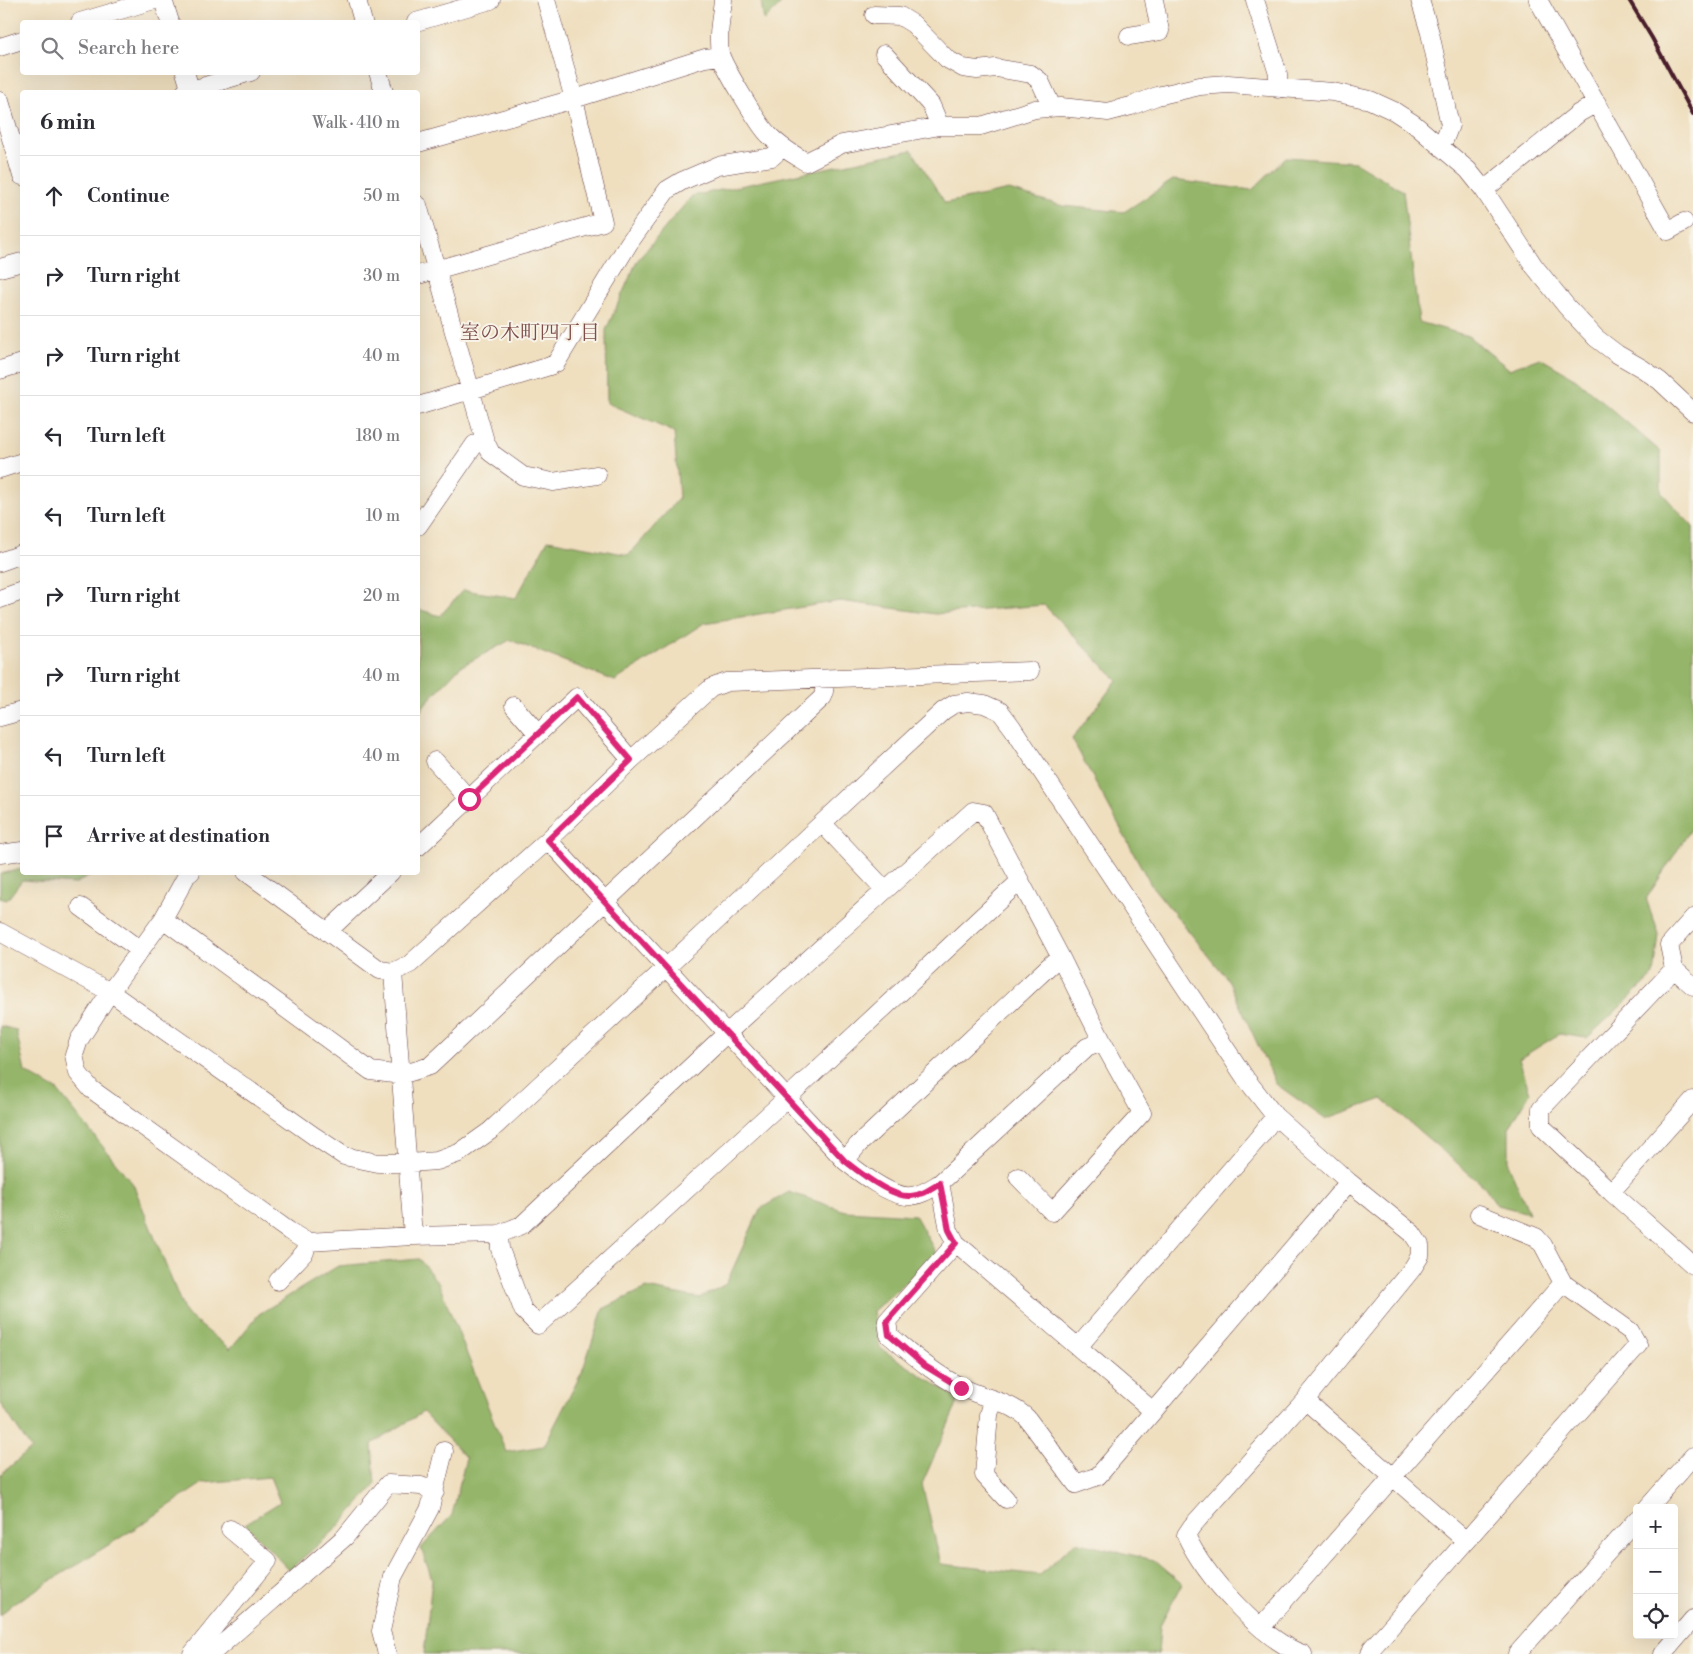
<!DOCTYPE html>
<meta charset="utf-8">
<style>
:root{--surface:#fff;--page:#f2f2f3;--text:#2b2b33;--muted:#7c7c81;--line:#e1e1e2}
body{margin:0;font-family:"Libre Bodoni","Noto Serif JP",serif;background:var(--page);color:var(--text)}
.controls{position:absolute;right:15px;bottom:15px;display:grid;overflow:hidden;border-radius:5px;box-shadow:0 5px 20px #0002}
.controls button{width:45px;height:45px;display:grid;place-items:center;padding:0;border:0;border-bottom:1px solid var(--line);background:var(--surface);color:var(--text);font:25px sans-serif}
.stop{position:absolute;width:15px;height:15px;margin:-11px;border:4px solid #db2777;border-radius:50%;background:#fff}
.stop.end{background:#db2777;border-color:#fff;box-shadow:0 1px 5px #0008}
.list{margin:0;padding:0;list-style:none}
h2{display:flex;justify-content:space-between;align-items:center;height:65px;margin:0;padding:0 20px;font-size:21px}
h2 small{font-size:16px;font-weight:400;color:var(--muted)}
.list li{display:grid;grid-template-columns:32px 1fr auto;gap:15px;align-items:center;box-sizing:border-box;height:80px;padding:0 20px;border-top:1px solid var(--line)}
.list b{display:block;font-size:19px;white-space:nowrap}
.list em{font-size:16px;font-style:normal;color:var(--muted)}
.icon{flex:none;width:28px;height:28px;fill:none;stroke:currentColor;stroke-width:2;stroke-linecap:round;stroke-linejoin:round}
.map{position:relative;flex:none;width:1693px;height:1654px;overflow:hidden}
.search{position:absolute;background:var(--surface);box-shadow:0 5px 20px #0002;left:20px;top:20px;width:400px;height:55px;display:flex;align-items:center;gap:12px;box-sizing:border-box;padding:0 18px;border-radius:5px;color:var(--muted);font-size:19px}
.panel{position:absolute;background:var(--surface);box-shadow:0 5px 20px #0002;left:20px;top:90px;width:400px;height:785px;border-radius:5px}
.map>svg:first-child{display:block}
.forest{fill:#95b66b;stroke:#706a4b}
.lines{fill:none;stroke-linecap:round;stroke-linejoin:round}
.minor-casing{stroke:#633c41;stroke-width:19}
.minor{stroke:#fff;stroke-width:18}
.rail{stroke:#4a1f2b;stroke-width:4}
.route{stroke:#db2777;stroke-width:6}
.labels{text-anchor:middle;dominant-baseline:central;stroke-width:4;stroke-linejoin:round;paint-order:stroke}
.neighbourhood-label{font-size:20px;fill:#7e4d49;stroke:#f7f3e8}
</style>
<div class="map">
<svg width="1693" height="1654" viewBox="0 0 1693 1654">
<rect width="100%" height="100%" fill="#f7f3e8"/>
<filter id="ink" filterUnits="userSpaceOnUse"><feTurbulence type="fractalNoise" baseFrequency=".02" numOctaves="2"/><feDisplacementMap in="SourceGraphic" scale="10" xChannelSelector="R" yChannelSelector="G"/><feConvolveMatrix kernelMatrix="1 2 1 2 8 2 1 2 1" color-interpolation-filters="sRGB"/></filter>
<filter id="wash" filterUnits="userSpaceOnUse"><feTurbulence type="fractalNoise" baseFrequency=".0096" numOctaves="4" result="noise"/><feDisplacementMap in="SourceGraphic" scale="20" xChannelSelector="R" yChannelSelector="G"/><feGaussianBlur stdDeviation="1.12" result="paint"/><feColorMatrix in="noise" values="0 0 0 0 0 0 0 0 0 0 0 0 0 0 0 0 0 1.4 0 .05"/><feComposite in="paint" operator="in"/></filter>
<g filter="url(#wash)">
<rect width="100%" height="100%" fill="#efdfbf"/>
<path class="forest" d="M761 0H785L764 21Z
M912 150 945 203 1009 190 1063 206 1124 212 1173 180 1252 190 1286 157 1355 162 1403 191 1419 322 1468 336 1509 369 1540 358 1576 379 1661 452V492L1693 527V789L1688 795 1693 826 1646 899 1659 934 1654 975 1587 1038 1559 1034 1519 1059 1530 1093 1509 1128V1166L1529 1213 1497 1205 1485 1187 1382 1099 1325 1119 1276 1084 1227 978 1151 885 1072 739 1117 680 1044 605 935 614 840 601 704 623 615 681 510 640 460 667 425 704 418 715V609L440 616 463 590 516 598 548 540 629 555 679 498 674 432 607 403 606 330 637 261 692 196Z
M22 869V872L96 873 74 884 22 880 7 900 0 898V874Z
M0 1026 16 1030 25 1072 57 1090 133 1184 185 1313 230 1349 259 1314 338 1266 419 1259 439 1284 506 1452 544 1446 582 1372 603 1309 646 1288 699 1298 726 1284 760 1209 789 1192 845 1211 915 1215 937 1255 873 1311 880 1348 959 1400 922 1484 941 1564 1040 1575 1075 1542 1154 1560 1182 1584 1160 1626 1158 1654H424L432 1579 421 1548 452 1515 466 1458 423 1412 372 1444 375 1485 335 1530 289 1570 245 1524 280 1502 270 1477 203 1483 139 1526 13 1604 0 1615V1475L31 1449 0 1402Z"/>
</g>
<g filter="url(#ink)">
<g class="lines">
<g class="minor-casing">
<path id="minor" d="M163 0 170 22
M357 0 363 22
M723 0C721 18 717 36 720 53 722 64 760 127 769 135 780 147 793 154 806 162L842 144 940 126H981L1035 109 1061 107 1108 112 1131 106 1157 96 1200 86 1228 84 1333 92 1370 100 1394 111 1414 124 1468 170 1484 190 1534 266 1567 307 1596 338 1617 354 1643 369 1660 381 1693 412
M1255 0 1278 74V89
M1420 0 1430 33 1450 125 1445 138 1439 145
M1538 0 1668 231 1684 222
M874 15 900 16 913 24 947 59 963 68 977 70 996 68 1031 74 1040 81 1052 107
M80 22 154 0
M416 22 491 0
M1129 36 1160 31 1154 0
M0 47 22 40
M884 54 931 105 940 126
M185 72 191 92
M378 72 384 92
M185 92 251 72
M0 101 22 176
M418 143 574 99 705 58 720 56
M1484 190 1579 113 1597 103
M418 205 485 441 491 453 523 476 553 482 597 475
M0 268 22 262
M418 275 603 222 574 99 546 0
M0 370 22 363
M418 406 550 366 556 363 629 243 667 190 682 181 717 166 772 157 782 148
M0 469 22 462
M418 526 475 444 485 441
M0 562 22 554
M0 599 22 591
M514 706 538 734
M0 717 22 711
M435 761 469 799
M823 824 885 890
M548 840 845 1161C860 1173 892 1198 911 1196 922 1195 930 1189 940 1183L1087 1047 1102 1041
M418 847 577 697 631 760
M0 854 22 851
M191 872 187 875 163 919 110 992 79 1040 74 1055 78 1073 91 1089 289 1231 307 1242 413 1236 499 1234 522 1225 727 1033 973 811 984 813 1060 956 1102 1041 1142 1113 1052 1212 1018 1177
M246 872 380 970 393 972 410 964 548 840 631 760 711 688 727 682 1030 671
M81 907 140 950
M1693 918 1669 945 1674 969 1693 986
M163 919 371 1071 401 1075 430 1066 823 697 826 679
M0 932 110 992 314 1136 344 1156 378 1163H408L437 1161 459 1153 490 1131 943 711 954 704 968 702 984 704 1000 711 1012 727 1246 1079 1275 1116 1349 1182 1412 1233 1420 1245V1256L1412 1269 1305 1400 1192 1526 1186 1535C1204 1575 1262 1640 1303 1654
M327 932 391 872
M1674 969 1541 1109V1126L1611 1192 1693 1265
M393 972 413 1236
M845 1161 858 1145 1060 956
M940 1183 949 1230 956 1243 1153 1411
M1611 1192 1693 1100
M499 1234 500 1249 523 1310 538 1325 787 1098 1020 881
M956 1243 887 1321 889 1335C912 1354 934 1374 961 1387 982 1398 1010 1401 1027 1418L1076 1484 1098 1476 1349 1182
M278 1281 305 1252 307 1242
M1078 1347 1260 1136 1275 1116
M993 1400 989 1415 984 1475 1006 1499
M1305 1400 1466 1541
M1647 1508 1693 1456
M1262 1629 1268 1619 1563 1283
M192 1654 268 1561 230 1529
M211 1654 345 1537 388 1484 421 1486 435 1492
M387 1654 381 1631 393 1577 430 1508 444 1451
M1370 1654 1372 1648 1638 1345 1630 1331 1563 1283 1543 1245 1536 1237 1479 1214
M1517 1654 1637 1519
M1663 1654 1693 1619"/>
</g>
<use href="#minor" class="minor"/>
<path class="rail" d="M1629 0 1652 38 1693 114"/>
</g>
</g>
<g class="lines" filter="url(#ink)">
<path class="route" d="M469 799 577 697 631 760 548 840 845 1161C860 1173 892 1198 911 1196 922 1195 930 1189 940 1183L949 1230 956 1243 887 1321 889 1335 925 1366 961 1388"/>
</g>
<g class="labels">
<g class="neighbourhood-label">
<text x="530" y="333">室の木町四丁目</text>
</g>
</g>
</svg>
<div class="controls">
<button>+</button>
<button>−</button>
<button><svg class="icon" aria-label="locate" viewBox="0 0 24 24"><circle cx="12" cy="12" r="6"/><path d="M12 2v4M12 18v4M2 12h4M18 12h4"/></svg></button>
</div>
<div class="stop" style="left:469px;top:799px"></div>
<div class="stop end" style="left:961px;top:1388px"></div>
<div class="search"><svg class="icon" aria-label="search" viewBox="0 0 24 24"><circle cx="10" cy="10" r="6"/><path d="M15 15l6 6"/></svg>Search here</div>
<section class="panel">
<h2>6 min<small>Walk · 410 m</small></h2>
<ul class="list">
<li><svg class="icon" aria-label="ahead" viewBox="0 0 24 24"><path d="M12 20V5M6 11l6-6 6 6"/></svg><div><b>Continue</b></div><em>50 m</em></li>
<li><svg class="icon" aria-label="right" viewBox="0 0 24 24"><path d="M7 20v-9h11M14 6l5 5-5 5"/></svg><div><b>Turn right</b></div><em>30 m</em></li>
<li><svg class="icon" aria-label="right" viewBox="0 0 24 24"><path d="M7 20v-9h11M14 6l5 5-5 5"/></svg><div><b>Turn right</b></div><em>40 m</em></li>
<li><svg class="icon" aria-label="left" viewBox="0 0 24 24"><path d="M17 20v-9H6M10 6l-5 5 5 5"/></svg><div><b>Turn left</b></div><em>180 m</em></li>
<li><svg class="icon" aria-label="left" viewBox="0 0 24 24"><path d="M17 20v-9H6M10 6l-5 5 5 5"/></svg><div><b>Turn left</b></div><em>10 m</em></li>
<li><svg class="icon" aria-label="right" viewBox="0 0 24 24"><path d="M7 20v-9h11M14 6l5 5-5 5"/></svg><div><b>Turn right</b></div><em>20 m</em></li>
<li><svg class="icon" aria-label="right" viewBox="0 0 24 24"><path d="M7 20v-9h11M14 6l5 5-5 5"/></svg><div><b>Turn right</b></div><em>40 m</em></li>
<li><svg class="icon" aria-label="left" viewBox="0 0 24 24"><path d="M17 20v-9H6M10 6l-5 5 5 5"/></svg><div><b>Turn left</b></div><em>40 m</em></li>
<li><svg class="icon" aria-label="arrive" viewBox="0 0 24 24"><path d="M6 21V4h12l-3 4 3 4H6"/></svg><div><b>Arrive at destination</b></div></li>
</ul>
</section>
</div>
